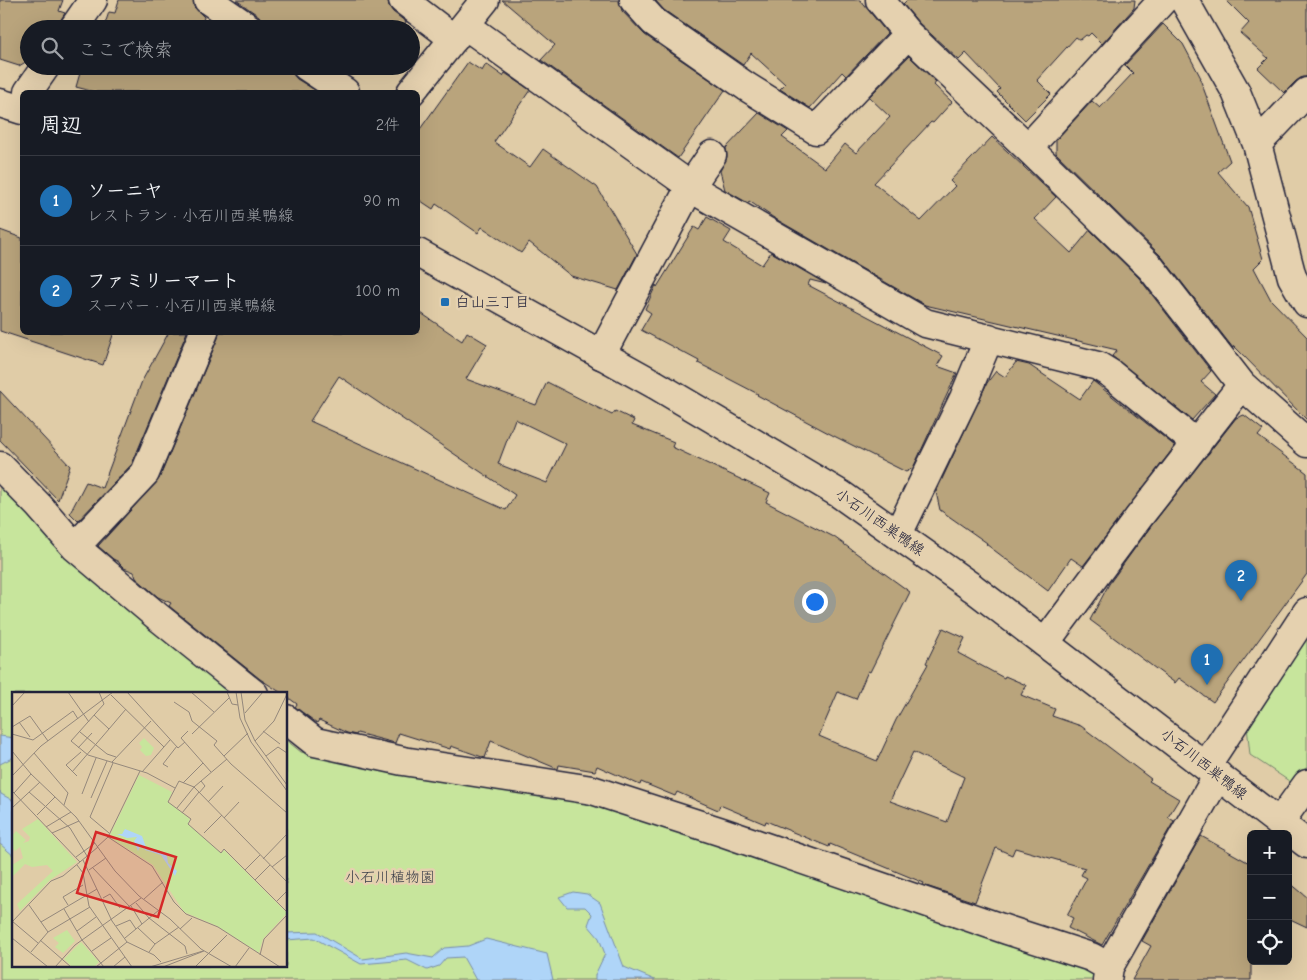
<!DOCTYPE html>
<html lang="ja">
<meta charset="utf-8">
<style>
:root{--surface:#171b24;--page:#20242c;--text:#f1f3f6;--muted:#9ea1a6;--line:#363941;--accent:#1f6fb2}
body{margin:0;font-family:"Comic Neue","Klee One",sans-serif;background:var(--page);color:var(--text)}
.controls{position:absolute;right:15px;bottom:15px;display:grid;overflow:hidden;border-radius:8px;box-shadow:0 5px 20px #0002}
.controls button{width:45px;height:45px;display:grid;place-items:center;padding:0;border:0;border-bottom:1px solid var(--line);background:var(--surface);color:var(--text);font:25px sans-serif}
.you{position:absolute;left:814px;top:601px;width:18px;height:18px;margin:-12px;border:4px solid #fff;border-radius:50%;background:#1a73e8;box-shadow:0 0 0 8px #1a73e833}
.badge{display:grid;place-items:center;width:32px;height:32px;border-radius:50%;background:var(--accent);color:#fff;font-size:16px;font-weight:700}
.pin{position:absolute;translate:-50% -41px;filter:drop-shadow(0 1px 2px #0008)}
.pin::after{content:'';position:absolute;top:26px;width:18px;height:15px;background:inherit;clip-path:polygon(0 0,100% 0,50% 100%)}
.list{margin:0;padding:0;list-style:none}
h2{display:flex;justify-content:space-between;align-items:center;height:65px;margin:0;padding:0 20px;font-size:21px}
h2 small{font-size:16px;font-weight:400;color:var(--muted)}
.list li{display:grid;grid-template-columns:32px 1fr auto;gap:15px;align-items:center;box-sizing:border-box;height:90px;padding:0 20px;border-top:1px solid var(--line)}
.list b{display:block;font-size:19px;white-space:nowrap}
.list p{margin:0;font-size:16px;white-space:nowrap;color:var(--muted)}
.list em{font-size:16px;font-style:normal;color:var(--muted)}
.icon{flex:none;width:28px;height:28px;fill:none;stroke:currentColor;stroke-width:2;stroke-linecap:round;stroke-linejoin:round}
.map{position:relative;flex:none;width:1307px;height:980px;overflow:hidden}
.search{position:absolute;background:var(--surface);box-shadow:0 5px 20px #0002;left:20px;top:20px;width:400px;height:55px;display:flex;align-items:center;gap:12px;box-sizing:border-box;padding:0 18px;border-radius:28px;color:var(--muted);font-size:19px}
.panel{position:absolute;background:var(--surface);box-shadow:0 5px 20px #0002;left:20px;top:90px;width:400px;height:245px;border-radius:8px}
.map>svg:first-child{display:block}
.green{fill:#c7e59c;stroke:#74846c}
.water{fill:#afd5f8;stroke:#778dac}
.building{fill:#b9a47c;stroke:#22223b;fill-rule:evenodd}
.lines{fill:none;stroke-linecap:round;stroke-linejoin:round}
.minor-casing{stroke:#22223b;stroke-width:31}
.major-casing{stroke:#22223b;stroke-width:31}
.minor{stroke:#e5d1af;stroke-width:28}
.major{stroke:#e5d1af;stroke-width:28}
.poi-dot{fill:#1f6fb2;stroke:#e5d1af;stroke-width:2}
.labels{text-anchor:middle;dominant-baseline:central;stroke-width:5;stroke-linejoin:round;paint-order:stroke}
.poi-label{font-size:15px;fill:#22223b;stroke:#e5d1af;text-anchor:start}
.street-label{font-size:15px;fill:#22223b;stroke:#e5d1af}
.park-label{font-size:15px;fill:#3b3f4a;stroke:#e5d1af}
.inset-road{fill:none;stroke:#94887c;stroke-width:1}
.view{fill:#d62828;fill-opacity:0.15;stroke:#d62828;stroke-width:2.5}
.inset-edge{fill:none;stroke:#22223b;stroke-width:2.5}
</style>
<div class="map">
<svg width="1307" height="980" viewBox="0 0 1307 980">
<rect width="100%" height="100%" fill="#e0cca7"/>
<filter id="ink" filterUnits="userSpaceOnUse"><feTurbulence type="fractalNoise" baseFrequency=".02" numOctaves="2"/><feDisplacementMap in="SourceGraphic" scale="10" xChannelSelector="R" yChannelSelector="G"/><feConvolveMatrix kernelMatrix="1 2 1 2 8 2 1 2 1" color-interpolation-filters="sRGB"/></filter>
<g filter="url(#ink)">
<path class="green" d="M0 485 71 562 230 694H14V966H286V740L301 752 400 774 597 801 1094 970 1093 980H0Z
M1307 635V767L1295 785 1250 755 1247 726Z"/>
<path class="water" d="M0 736 14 738V757L0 764Z
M0 791 1 794 14 801V856L0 844Z
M573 892 587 894 600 903 624 967 655 980H595V975L605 954 599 938 588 925 592 914 585 907H567L559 897Z
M317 932 363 959 406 953 433 958 444 948 468 946 486 939 547 954 553 980H476L463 957 446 958 439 966 427 970 407 960 361 964 314 938 286 940V933Z"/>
<path class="building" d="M0 0H63L59 11 65 13 60 21 58 29H29V60L19 66 0 60Z
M119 0H193L194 7 204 17 201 29H92L97 22 105 24 109 12 115 13Z
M236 0H388L389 6 393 12 406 22 402 29H271L265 24 259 16Z
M502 0H619L622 11 645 35 725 90 678 158 541 60 555 45Z
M655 0H860L887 33 846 76 842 72 810 108 780 89 785 84 751 53 743 65 664 10Z
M907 0H1135L1134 8 1102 44 1091 33 1088 36 1086 35 1080 40 1076 37 1037 80 1051 94 1025 120 997 92 1000 89 966 53 959 60 919 23 903 4Z
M1226 0H1307V77H1302L1296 81 1284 93 1258 68 1268 58 1240 33 1249 23Z
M1163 24 1183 44 1201 78 1200 79 1230 161 1218 172 1248 207 1263 259 1254 268 1271 300 1307 337V420L1234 346 1233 348 1162 257 1056 153V140L1092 101 1100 108 1133 73 1125 65Z
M909 56 936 82 934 85 952 102 933 123 931 122 874 183 921 221 955 186 950 181 992 137 1056 197 1035 219 1071 253 1090 230 1139 278 1211 371 1201 382 1215 394 1192 420 1112 356 1117 350 925 305 774 218 749 201 748 203 725 190 720 171 727 157 726 148 759 113 788 131 782 137 825 168 845 144 856 153 890 117 869 97Z
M468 62 482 71 486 64 503 76 505 73 530 90 494 142 530 167 543 149 597 187 637 254 618 290 571 276 529 242 521 253 482 227 478 233 436 204 433 209 418 199V132Z
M82 66H291L292 73 297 79 315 90 314 92H95L76 87Z
M707 217 731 231 724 242 762 265 771 252 826 284 810 280 808 285 943 356 937 366 957 373 913 468 906 472 834 436 757 395 758 394 708 368 698 363 699 361 641 330 651 313 645 309 656 285 657 287 694 227 699 230Z
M0 230 22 238V332H114L103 365 0 331Z
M418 311 462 341 467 332 487 344 466 379 536 405 547 382 612 415 615 411 634 420 632 425 674 442 672 447 770 493 766 502 834 537 910 592 870 672 868 671 856 699 838 692 819 736 877 761 896 720 928 664 926 663 943 628 965 638 958 653 1004 678 1005 676 1026 685 1021 695 1055 709 1052 716 1081 726 1151 779 1149 781 1179 799 1168 817 1174 821 1102 945 1068 928 1073 918 1067 915 1087 878 1081 875 1085 868 1015 848 1012 855 996 848 975 902 923 885 924 883 830 844 829 847 766 821 765 824 720 805 718 810 677 792 675 796 641 782 640 785 597 766 595 771 559 765 558 769 491 741 485 758 451 746 450 749 399 733 395 743 357 733 356 735 347 733 319 720 317 723 295 707 297 704 286 696V694H283L260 679 169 606 171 603 158 597 136 578 134 572 124 568 119 563V562L113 559 98 546 159 479 218 338 219 332H418ZM339 376 515 495 506 510 310 421ZM515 419 566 444 547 483 498 464ZM913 752 964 777 947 822 890 801Z
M169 332H187L132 464 78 521 70 513 86 482 102 488 142 381Z
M1016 362 1029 365 1080 399 1093 381 1175 446 1083 566 1071 558 1048 591 986 544 987 543 940 510 936 492 987 383 996 371 1005 377Z
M0 391 70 466 58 500 0 440Z
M1244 415 1263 430 1258 436 1307 473V574L1213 702 1179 678 1175 683 1090 620 1109 584 1151 526 1236 418Z
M1201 836 1251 864V980H1132L1151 946 1142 941Z
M1290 883 1307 897V927L1288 918Z"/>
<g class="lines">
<g class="minor-casing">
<path id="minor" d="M208 0 250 29
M403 0 454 39
M634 0 654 22 747 87 816 130 908 34
M880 0 908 34 1028 148 1151 268 1242 385 1307 443
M1184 0 1236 92 1257 144 1292 277 1307 303
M465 25 703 195 925 323 1098 366 1111 374 1197 444
M73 29 93 0
M306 66 345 92
M28 92 46 66
M411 92 485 0
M1257 144 1307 92
M1028 148 1163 0
M601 355 690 187 712 155
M0 466 39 506 75 547 158 617 254 694
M898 534 964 398 989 338
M75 547 145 473 204 332
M1045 643 1139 517 1242 385
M286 719 315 742 403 761 592 790 722 832 1007 930 1091 957 1109 967
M1206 766 1307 612
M1279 823 1307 784
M1107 980 1109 967 1218 775"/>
</g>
<g class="major-casing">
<path id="major" d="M0 103 22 110
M418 253 656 385 840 494 973 588 1307 844"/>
</g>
<use href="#minor" class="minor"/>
<use href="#major" class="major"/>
</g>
</g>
<rect class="poi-dot" x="440" y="297" width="10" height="10" rx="2.5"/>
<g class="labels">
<g class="poi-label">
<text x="455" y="302">白山三丁目</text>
</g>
<g class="street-label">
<text transform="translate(880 522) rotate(35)">小石川西巣鴨線</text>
<text transform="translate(1204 764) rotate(38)">小石川西巣鴨線</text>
</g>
<g class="park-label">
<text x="390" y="877">小石川植物園</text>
</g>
</g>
<g transform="translate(12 692)">
<rect width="275" height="275" fill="#e0cca7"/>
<path d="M132 46 142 56 139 63 134 64 128 58 130 55 127 51ZM127 83 160 100 156 110 178 127 176 132 209 161 212 158 275 221 251 247 247 261 205 234 172 220 141 173 97 145ZM26 127 65 170 38 188 8 219 5 212 41 179 35 173 20 175 13 172 0 185V173L11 166 8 155 3 159 0 155V144L4 139 14 148 11 151 17 149 18 145 10 137ZM55 238 63 249 51 261 43 255 47 251 41 246ZM69 250 87 270 82 275H60L52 267Z" fill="#c7e59c"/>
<path d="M113 137 130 144 135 158 152 161 155 164 156 171 165 179 163 184 149 163 133 158 129 152 126 159 122 149 125 145 115 146 105 142H110Z" fill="#afd5f8"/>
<path class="inset-road" d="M56 0 77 30M87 0 92 12 59 49 76 63 135 81 163 96M115 0 166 56 173 50M179 0 202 20M215 0 220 12 226 13M224 0 228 26 239 50 275 99M229 0 233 28 243 49 275 93M99 3 152 55M162 10 177 20 180 29 205 49 202 53 219 72 275 121M0 14 13 0M233 21 251 0M7 30 18 45M0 35 18 24 36 49M97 37 114 17M176 39 169 46 199 80M251 39 268 52M68 40 95 62 104 65M0 42 21 48 61 19 66 27M180 42 217 6M243 49 262 29 275 2M66 56 80 41M0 59 19 82 64 125 103 179 127 204 158 227 189 257 220 275M22 61 56 101 52 113M212 64 236 41M254 64 266 55 275 61M100 70 139 29M156 75 151 72 165 54M60 80 97 37 82 23M130 80 158 48M0 84 29 54 101 0M65 84 54 73 69 60M171 91 191 71M0 99 68 170M17 100 58 136 75 164M2 101 19 82M187 101 193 94 189 89M70 102 84 66M79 106 95 69M196 110 211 94M0 116 28 90M165 116 182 95 215 67M170 121 187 100M25 123 43 105M212 126 227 110M34 135 59 120M40 141 67 129M97 141 78 125 101 71M192 141 210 123M96 145 140 174 162 210 174 222 206 235 268 275M85 155 96 145 128 79M64 165 83 151M251 167 275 142M71 168 100 229 115 250 142 263 149 270M65 173 71 181 77 214 120 275M80 175 118 215M260 175 275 163M77 178 94 166M233 178 248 163M243 188 258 173M275 190 182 95 167 89 156 110 179 127 176 132 209 161 212 157 275 220M91 206 98 202 108 216M132 207 151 190M264 210 275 199M124 211 137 226 173 254 175 262M17 213 36 240M56 213 51 205 71 193M119 214 130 232M52 217 70 248 92 275M0 229 26 251M0 230 39 189 51 184 86 155M29 230 85 197M104 234 118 228 124 237M126 236 143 252M168 237 180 226M65 239 84 225M0 246 36 275M113 246 147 218M28 248 59 275M80 259 99 246M19 260 36 240 78 215M137 260 143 252 167 235M248 263 252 247 275 223M43 275 63 253 129 206M84 275 115 250M101 275 113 265M138 275 191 259M151 275 192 259M183 275 215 243M223 275 237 256"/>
<path class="view" d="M84 140 164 165 146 225 65 201Z"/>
<rect width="275" height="275" class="inset-edge"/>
</g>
</svg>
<div class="controls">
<button>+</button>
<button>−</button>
<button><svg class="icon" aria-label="locate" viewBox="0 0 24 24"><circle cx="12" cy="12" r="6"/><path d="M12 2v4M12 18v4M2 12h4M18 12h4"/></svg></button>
</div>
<div class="you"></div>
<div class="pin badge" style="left:1207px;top:685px">1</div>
<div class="pin badge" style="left:1241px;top:601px">2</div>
<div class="search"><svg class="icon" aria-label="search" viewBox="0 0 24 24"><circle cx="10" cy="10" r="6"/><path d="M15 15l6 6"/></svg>ここで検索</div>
<section class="panel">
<h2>周辺<small>2件</small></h2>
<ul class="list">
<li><span class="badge">1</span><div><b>ソーニヤ</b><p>レストラン · 小石川西巣鴨線</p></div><em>90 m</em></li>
<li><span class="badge">2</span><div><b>ファミリーマート</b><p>スーパー · 小石川西巣鴨線</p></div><em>100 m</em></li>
</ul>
</section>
</div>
